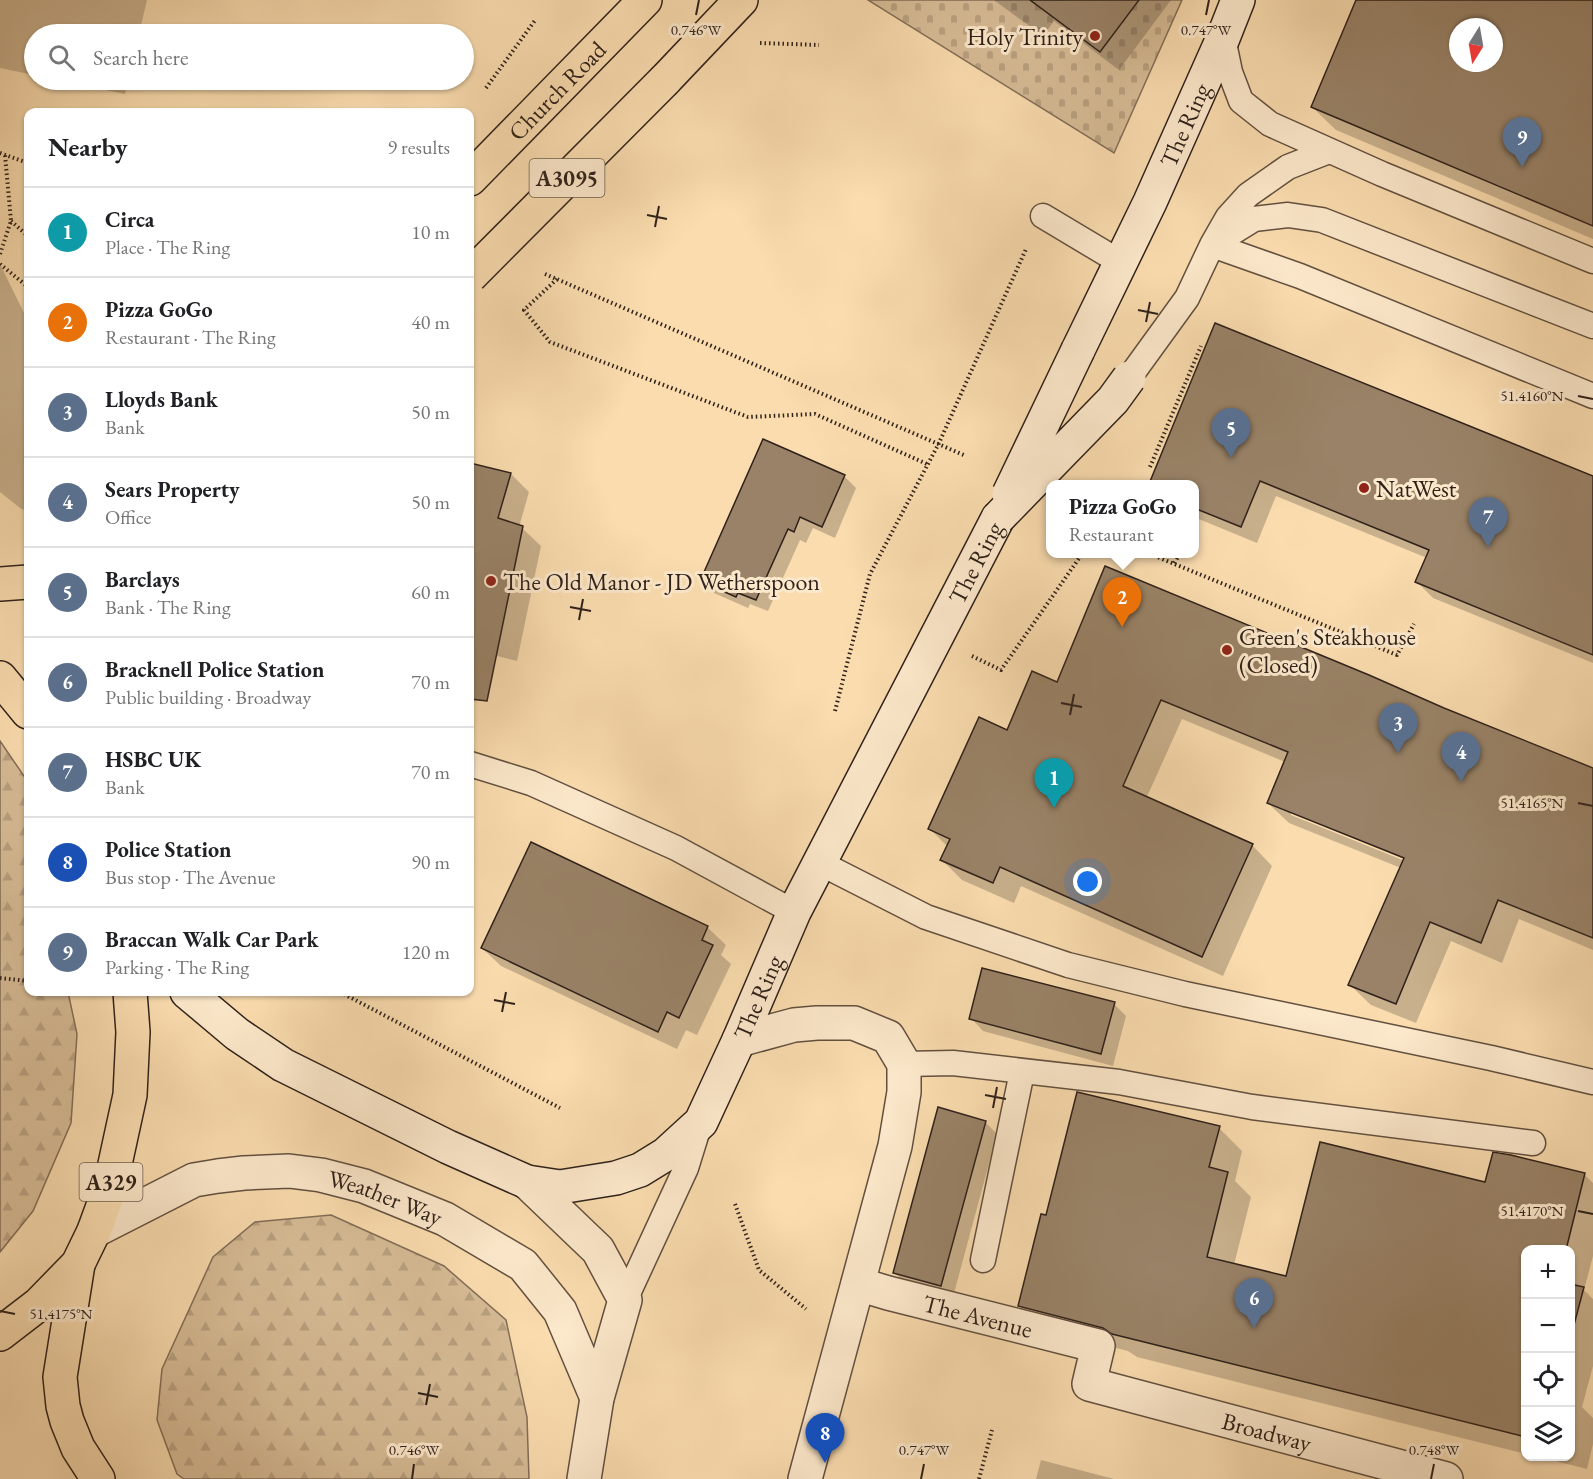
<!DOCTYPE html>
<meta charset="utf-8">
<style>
:root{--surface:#fff;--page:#f2f2f2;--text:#202124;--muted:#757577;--line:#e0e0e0;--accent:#8f2418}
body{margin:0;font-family:"EB Garamond",serif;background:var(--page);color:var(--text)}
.controls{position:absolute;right:18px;bottom:18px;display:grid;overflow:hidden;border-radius:12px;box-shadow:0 2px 4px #0004}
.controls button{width:54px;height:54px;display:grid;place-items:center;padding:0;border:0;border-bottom:2px solid var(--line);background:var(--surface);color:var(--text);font:30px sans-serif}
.compass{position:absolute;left:1449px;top:18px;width:54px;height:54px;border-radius:50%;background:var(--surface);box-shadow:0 2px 4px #0004;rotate:191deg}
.you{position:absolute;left:1088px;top:882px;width:21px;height:21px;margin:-15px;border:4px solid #fff;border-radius:50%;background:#1a73e8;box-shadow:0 0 0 9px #1a73e833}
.badge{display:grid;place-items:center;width:39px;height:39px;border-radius:50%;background:var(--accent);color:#fff;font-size:20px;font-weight:700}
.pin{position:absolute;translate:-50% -50px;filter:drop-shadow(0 2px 3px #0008)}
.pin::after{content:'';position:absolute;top:32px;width:21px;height:18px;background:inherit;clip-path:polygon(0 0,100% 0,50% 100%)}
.popup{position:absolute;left:1046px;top:480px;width:153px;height:78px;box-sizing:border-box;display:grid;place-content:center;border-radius:12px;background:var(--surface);filter:drop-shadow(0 2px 4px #0005);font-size:20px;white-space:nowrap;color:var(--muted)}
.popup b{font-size:22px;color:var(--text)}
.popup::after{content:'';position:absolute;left:50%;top:100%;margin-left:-12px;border:12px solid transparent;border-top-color:var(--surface)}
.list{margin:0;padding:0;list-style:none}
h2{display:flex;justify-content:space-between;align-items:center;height:78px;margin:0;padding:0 24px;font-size:26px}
h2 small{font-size:20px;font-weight:400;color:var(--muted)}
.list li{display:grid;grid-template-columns:39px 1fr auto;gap:18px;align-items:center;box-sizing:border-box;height:90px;padding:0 24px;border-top:2px solid var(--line)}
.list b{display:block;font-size:22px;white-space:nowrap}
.list p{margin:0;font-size:20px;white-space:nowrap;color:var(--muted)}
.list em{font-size:20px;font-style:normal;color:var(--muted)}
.icon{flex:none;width:33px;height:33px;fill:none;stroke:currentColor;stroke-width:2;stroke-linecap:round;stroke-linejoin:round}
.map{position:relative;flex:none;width:1593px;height:1479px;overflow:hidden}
.search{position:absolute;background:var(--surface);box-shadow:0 2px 4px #0004;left:24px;top:24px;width:450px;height:66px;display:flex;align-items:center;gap:15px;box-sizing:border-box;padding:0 21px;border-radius:33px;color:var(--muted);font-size:22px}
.panel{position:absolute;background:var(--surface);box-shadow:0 2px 4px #0004;left:24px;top:108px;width:450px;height:888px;border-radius:12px}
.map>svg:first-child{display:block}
.forest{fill:url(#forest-firs);stroke:#836e58;stroke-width:1.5}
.cemetery{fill:url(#cemetery-stones);stroke:#836e58;stroke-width:1.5}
.shadow{fill:#0003;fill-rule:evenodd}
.building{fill:#998267;stroke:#2f211a;stroke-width:1.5;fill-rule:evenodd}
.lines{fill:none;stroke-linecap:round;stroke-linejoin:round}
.lane-casing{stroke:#62503f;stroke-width:27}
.street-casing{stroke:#62503f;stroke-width:36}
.secondary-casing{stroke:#2f211a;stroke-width:36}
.primary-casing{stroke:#2f211a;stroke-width:36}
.path{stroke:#2f211a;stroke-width:4;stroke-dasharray:1.5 3;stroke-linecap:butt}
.lane{stroke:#fce8cb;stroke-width:24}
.street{stroke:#fce8cb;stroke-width:33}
.secondary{stroke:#fce8cb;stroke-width:33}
.primary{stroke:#fadcaf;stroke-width:33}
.secondary-bridge-casing{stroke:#2f211a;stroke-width:36;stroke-linecap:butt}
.primary-bridge-casing{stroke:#2f211a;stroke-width:36;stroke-linecap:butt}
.secondary-bridge{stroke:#fce8cb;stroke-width:33}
.primary-bridge{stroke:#fadcaf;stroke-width:33}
.ticks{fill:none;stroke:#2f211a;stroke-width:2}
.poi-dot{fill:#8f2418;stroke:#fce8cb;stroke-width:2}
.labels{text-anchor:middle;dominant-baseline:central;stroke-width:6;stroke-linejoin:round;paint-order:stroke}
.shield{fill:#fce8cb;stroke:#6c5d4f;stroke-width:1.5}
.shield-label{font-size:22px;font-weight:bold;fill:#2f211a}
.poi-label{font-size:24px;fill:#2f211a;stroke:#fce8cb;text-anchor:start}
.street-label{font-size:24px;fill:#2f211a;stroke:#fce8cb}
.ticks-label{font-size:15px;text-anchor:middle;fill:#2f211a;stroke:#fce8cb;stroke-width:6;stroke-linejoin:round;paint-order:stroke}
</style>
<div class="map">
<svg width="1593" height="1479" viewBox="0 0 1593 1479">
<defs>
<pattern id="forest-firs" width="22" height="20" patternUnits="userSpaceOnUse" patternTransform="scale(1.5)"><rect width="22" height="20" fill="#d7bc96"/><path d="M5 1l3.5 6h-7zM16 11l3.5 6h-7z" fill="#b9a181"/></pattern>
<pattern id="cemetery-stones" width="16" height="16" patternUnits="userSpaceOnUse" patternTransform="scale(1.5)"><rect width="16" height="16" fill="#d7bc96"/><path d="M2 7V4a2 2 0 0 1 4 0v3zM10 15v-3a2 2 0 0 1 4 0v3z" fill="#b9a181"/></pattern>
</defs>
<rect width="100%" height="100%" fill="#fadcaf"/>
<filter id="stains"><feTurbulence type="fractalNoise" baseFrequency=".00333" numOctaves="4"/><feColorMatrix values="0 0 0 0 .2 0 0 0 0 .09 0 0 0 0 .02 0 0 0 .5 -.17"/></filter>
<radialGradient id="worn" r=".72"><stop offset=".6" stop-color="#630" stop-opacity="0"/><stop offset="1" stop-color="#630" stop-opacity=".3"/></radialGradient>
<path class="forest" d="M0 741 26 779 28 789V992H68L77 1034 71 1123 33 1211 0 1252Z
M331 1215 444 1266 506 1320 527 1417 529 1479H184L177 1474 157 1420 162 1369 213 1257 255 1222Z"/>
<path class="cemetery" d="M868 0H1182L1114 153Z"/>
<path class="shadow" d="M0 0H147L139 34H34V75L0 68Z
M994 0H1171L1119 70 1054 21 1043 36Z
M1358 0H1593V239L1336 130 1312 107ZM1458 27H1494V63H1458Z
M57 80H128L125 94Z
M0 264 28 321V512L20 508 0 492Z
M1216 325 1593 486V663L1433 598 1417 582 1427 558 1276 496 1257 543 1194 517V484H1151Z
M470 465 511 474 529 492 519 527 522 528 541 546 517 661 470 649Z
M844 476 856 488 835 538 813 528 806 543 800 540 768 611 750 604 748 608 714 593 702 581Z
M1106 568 1593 770V950L1519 919 1502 963 1451 941 1416 1023 1371 1005 1350 985 1401 868 1289 823 1268 803 1285 762 1182 719 1146 799 1252 845 1272 866 1223 976 1021 886 1014 903 962 880 942 860 948 847 930 829 1008 732 1058 684ZM1291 811 1411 860 1410 863 1291 815Z
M707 927 726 945 721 955 731 964 697 1035 686 1030 677 1049 501 966 482 948Z
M1114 1004 1126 1016 1113 1066 983 1031 971 1018Z
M985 1122 997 1134 953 1297 907 1285 895 1273Z
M1219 1128 1242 1151 1235 1181 1251 1197 1234 1265 1287 1278 1486 1184 1584 1174 1593 1183V1256L1584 1290 1593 1299V1366L1582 1407 1593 1418V1444L1587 1469 1536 1456H1570V1250H1526V1454L1137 1357 1128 1351 1043 1329 1019 1306 1048 1217Z
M1041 1460 1114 1479H1036Z"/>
<path class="building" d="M1030 0H1139L1100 52Z
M1356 0H1593V226L1311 107ZM1458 27H1494V63H1458Z
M1215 323 1593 476V655L1415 582 1429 550 1260 481 1241 527 1194 508V484H1149Z
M763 439 845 475 822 527 800 517 794 532 788 529 756 600 738 593 736 597 700 581Z
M470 463 511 473 498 518 523 526 487 701 470 699Z
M1105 566 1369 675 1444 708 1593 768V938L1498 900 1481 943 1430 922 1396 1004 1348 985 1404 858 1267 803 1288 752 1161 700 1123 786 1253 844 1202 957 1000 867 993 883 940 860 950 839 928 829 979 717 1007 730 1032 671 1057 682Z
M531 842 708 926 702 940 713 945 679 1018 667 1012 658 1032 481 948Z
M982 968 1115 1002 1101 1054 969 1019Z
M1077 1092 1220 1126 1209 1167 1228 1172 1207 1257 1286 1276 1320 1142 1485 1182 1493 1152 1511 1155 1585 1173 1566 1250H1526V1437L1112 1334 1103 1328 1018 1306 1041 1214 1046 1215Z
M938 1107 986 1121 941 1286 893 1273Z
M1570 1284 1584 1287 1570 1340Z"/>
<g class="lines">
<g class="lane-casing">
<path id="lane" d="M1223 38 1230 72 1241 101 1270 124 1382 174 1593 261
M1329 151 1288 167 1248 195 1228 217 1212 245 1300 276 1593 396
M1043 216 1120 262
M1129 378 1187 298 1212 245 1254 219 1288 215 1322 220 1593 326
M470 764 531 783 676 848 794 912
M820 863 926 917 1068 965 1185 994 1491 1058 1593 1082
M904 1064 953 1063 1119 1082 1252 1107 1533 1143
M983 1260 1022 1072
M625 1300 686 1168 700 1123"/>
</g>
<g class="street-casing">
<g id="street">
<path d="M739 1040 794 1025 817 1023H854L888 1037 904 1064V1092L895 1146 805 1479"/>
<path d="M527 1182 598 1250 625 1300 597 1398 584 1479"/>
<path id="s1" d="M94 1231 194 1180 218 1176 244 1173 289 1171 321 1175 364 1186 445 1219 523 1265 560 1311 597 1398"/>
<path id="s2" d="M858 1284 888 1293 1098 1346 1089 1384 1446 1479"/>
</g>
</g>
<g class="secondary-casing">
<g id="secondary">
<path id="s3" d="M1078 350 1150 202 1223 38 1238 0"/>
<path id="s4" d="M187 992 237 1034 283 1065 448 1147 527 1182 560 1187 616 1178 640 1170 666 1154 701 1122 739 1040 794 912 998 518"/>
</g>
</g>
<g class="primary-casing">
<g id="primary">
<path d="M665 80 741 0"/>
<path id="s5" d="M470 179 645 0"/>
<path d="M0 584 28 582"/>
<path d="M0 678 28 712"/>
<path d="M78 1264 60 1377 63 1406 67 1421 78 1448 98 1479"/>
<path d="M0 1334 39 1304 78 1264 94 1231 110 1187 130 1095 133 1032 130 992"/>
</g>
</g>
<path class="path" d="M760 43 819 45
M486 88 536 19
M0 153 28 163
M11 221 28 236
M0 254 11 221 5 155
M0 264 28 287
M545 274 966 456
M557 279 524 310 550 342 748 417 815 414 927 464
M1150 467 1201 346
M1150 554 1397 655 1414 624
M1174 563 1180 554
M972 656 1001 670 1082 554
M835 711 870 574 939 443 1026 249
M0 978 28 981
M340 992 560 1108
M735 1204 759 1270 806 1309
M979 1479 992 1430"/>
<use href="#lane" class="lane"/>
<use href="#street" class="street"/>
<use href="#secondary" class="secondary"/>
<use href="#primary" class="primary"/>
<g class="secondary-bridge-casing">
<path id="secondary-bridge" d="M1009 494 1078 350
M998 518 1113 400 1129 378"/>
</g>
<g class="primary-bridge-casing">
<path id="primary-bridge" d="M470 276 665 80"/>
</g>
<use href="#secondary-bridge" class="secondary-bridge"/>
<use href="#primary-bridge" class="primary-bridge"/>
</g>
<path class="ticks" d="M696 15 699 0M1206 15 1209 0M647 215 667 219M655 227 659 206M1138 310 1158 314M1146 322 1150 302M1578 396 1593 399M570 607 591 611M579 620 583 599M1061 703 1082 707M1070 715 1074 694M1578 803 1593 806M494 1000 515 1004M502 1012 506 992M985 1095 1006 1099M993 1108 997 1087M1578 1211 1593 1214M0 1311 15 1314M418 1393 438 1397M426 1405 430 1384M412 1479 414 1464M921 1479 924 1464M1431 1479 1434 1464"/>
<g class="poi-dot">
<circle cx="1095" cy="36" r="6"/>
<circle cx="1364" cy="488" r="6"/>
<circle cx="491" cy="581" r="6"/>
<circle cx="1227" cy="650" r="6"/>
</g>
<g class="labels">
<g class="shield">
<rect x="529.5" y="159" width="75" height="38" rx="4.5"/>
<rect x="79.5" y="1163" width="63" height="38" rx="4.5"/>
</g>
<g class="shield-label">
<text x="567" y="178">A3095</text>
<text x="111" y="1182">A329</text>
</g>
<g class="poi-label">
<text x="1083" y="36" text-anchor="end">Holy Trinity</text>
<text x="1376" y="488">NatWest</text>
<text x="503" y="581">The Old Manor - JD Wetherspoon</text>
<text x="1239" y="636">Green's Steakhouse<tspan x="1239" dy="28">(Closed)</tspan></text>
</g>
<g class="street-label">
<text stroke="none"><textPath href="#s5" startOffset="124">Church Road</textPath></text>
<text stroke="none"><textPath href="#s3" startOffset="249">The Ring</textPath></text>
<text stroke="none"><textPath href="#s4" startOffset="1208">The Ring</textPath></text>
<text stroke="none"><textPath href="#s4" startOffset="722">The Ring</textPath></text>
<text stroke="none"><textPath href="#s1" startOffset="308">Weather Way</textPath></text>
<text stroke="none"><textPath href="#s2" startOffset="124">The Avenue</textPath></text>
<text stroke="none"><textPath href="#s2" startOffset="471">Broadway</textPath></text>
</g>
</g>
<g class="ticks-label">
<text x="696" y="35">0.746°W</text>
<text x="1206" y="35">0.747°W</text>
<text x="1532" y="401">51.4160°N</text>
<text x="1532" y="808">51.4165°N</text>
<text x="1532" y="1216">51.4170°N</text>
<text x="61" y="1319">51.4175°N</text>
<text x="414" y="1455">0.746°W</text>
<text x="924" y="1455">0.747°W</text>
<text x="1434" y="1455">0.748°W</text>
</g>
<rect width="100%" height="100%" filter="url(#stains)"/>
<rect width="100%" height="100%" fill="url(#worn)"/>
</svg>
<div class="controls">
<button>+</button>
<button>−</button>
<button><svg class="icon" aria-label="locate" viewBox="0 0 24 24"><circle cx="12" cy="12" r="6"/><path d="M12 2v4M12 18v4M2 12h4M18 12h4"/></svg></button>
<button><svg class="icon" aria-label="layers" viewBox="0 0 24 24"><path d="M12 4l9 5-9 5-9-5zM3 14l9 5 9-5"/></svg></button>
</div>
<svg class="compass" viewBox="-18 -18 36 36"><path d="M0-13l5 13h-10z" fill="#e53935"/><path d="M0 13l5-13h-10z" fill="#757577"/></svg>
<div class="you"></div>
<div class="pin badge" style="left:1054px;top:808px;background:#0f9aa8">1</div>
<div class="pin badge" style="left:1122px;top:627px;background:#e8710a">2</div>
<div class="popup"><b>Pizza GoGo</b>Restaurant</div>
<div class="pin badge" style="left:1398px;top:753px;background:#5c6f8a">3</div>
<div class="pin badge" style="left:1461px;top:782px;background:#5c6f8a">4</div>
<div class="pin badge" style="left:1231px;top:458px;background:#5c6f8a">5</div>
<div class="pin badge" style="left:1254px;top:1328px;background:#5c6f8a">6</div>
<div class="pin badge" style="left:1488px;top:547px;background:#5c6f8a">7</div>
<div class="pin badge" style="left:825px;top:1463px;background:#1a4fb4">8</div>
<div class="pin badge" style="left:1522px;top:167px;background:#5c6f8a">9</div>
<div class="search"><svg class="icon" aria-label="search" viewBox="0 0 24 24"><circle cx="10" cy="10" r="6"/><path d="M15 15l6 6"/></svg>Search here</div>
<section class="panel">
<h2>Nearby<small>9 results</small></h2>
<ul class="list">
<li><span class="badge" style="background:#0f9aa8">1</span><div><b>Circa</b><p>Place · The Ring</p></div><em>10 m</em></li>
<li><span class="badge" style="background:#e8710a">2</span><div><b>Pizza GoGo</b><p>Restaurant · The Ring</p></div><em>40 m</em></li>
<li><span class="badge" style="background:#5c6f8a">3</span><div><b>Lloyds Bank</b><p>Bank</p></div><em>50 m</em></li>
<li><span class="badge" style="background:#5c6f8a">4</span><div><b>Sears Property</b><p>Office</p></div><em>50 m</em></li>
<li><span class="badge" style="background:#5c6f8a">5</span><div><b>Barclays</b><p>Bank · The Ring</p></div><em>60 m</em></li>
<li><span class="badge" style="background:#5c6f8a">6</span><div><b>Bracknell Police Station</b><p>Public building · Broadway</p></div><em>70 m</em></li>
<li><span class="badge" style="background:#5c6f8a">7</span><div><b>HSBC UK</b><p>Bank</p></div><em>70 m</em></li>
<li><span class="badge" style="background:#1a4fb4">8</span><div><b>Police Station</b><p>Bus stop · The Avenue</p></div><em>90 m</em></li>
<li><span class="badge" style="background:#5c6f8a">9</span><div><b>Braccan Walk Car Park</b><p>Parking · The Ring</p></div><em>120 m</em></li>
</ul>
</section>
</div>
